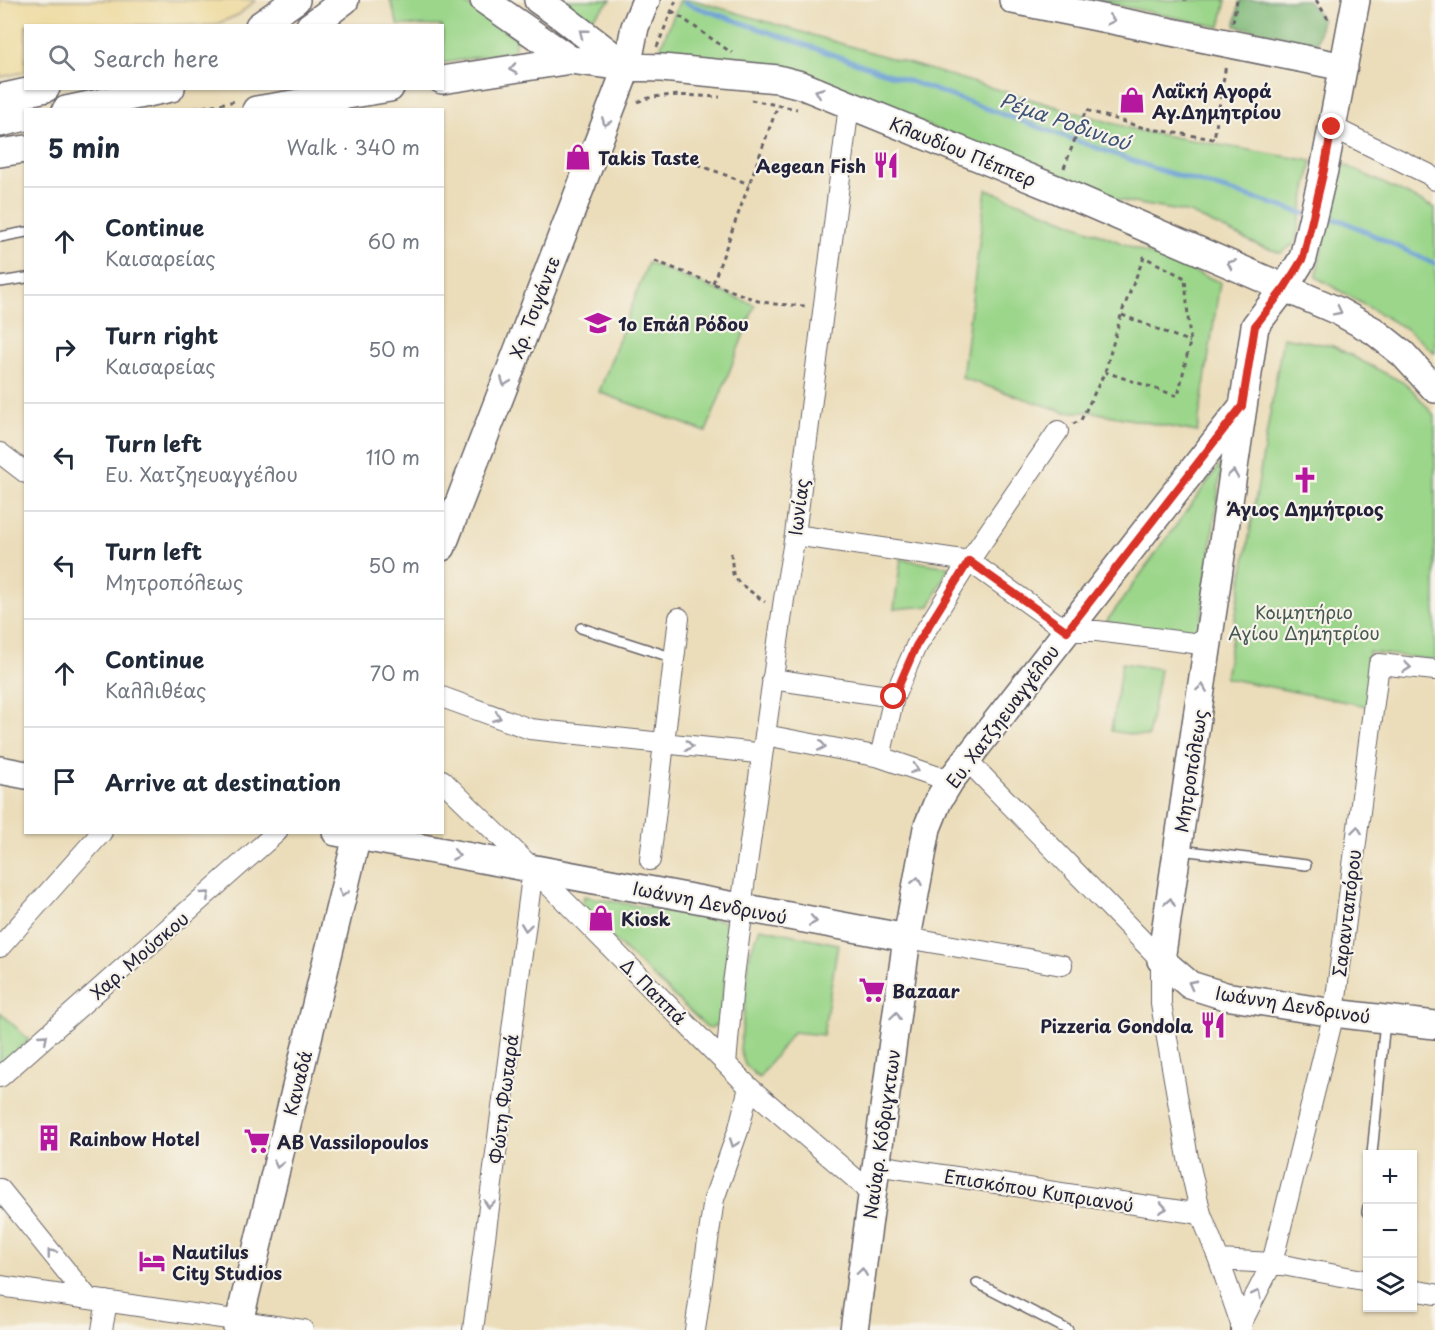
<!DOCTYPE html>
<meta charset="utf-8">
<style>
:root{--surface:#fff;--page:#f6f6f7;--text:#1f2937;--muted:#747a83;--line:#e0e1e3}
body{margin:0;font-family:"Playpen Sans",sans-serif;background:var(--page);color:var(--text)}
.controls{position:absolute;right:18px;bottom:18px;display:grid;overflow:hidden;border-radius:0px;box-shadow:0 2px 4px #0004}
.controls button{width:54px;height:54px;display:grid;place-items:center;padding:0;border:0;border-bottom:2px solid var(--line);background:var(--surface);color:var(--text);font:30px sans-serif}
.stop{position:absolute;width:18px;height:18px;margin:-14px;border:4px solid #d93025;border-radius:50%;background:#fff}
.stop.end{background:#d93025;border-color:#fff;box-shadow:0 2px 6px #0008}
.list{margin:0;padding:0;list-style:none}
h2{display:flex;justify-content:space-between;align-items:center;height:78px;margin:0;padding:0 24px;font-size:26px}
h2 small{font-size:20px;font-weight:400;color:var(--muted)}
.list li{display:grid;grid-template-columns:39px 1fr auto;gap:18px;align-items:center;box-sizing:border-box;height:108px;padding:0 24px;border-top:2px solid var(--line)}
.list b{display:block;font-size:22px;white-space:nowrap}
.list p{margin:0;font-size:20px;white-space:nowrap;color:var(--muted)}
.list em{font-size:20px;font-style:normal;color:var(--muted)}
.icon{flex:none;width:33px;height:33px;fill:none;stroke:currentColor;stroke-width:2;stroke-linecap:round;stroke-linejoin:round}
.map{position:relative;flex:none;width:1435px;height:1330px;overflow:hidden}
.search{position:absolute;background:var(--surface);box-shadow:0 2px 4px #0004;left:24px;top:24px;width:420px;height:66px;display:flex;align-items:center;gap:15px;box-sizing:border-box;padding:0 21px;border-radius:0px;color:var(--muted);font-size:22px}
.panel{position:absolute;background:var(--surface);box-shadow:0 2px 4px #0004;left:24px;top:108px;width:420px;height:726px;border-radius:0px}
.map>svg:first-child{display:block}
.green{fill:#9bd68a;stroke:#5e7c62;stroke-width:1.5}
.forest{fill:#7cb776;stroke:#4f6c58;stroke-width:1.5}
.sand{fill:#eeda9e;stroke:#887e6c;stroke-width:1.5}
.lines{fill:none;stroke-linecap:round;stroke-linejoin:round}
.stream{stroke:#679dd4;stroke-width:5}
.lane-casing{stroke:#686367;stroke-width:12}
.street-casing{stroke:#686367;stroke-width:22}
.secondary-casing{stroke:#686367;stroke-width:30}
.path{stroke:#686367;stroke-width:3;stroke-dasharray:4.5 4.5;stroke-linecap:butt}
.lane{stroke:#fff;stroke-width:9}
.street{stroke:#fff;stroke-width:20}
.secondary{stroke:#fff;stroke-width:27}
.oneway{stroke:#9c9ca7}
.route{stroke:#d93025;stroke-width:8}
.labels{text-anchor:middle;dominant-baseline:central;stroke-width:4.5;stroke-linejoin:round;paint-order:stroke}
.poi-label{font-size:18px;font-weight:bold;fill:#22223b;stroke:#f7f3e8;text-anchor:start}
.street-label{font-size:18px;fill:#22223b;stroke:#f7f3e8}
.park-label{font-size:18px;fill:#465853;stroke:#f7f3e8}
.water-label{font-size:20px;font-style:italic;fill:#3e5378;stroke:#f7f3e8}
</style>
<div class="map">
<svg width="1435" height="1330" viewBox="0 0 1435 1330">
<rect width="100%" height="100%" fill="#f7f3e8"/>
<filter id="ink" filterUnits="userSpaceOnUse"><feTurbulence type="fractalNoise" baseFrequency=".0167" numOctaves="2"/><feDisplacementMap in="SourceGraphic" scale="12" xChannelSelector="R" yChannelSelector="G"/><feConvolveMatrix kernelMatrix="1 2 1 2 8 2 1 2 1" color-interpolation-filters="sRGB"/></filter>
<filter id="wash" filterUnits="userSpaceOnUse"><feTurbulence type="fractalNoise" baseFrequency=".008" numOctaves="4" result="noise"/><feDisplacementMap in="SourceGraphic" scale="24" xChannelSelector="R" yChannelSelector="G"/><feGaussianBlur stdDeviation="1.35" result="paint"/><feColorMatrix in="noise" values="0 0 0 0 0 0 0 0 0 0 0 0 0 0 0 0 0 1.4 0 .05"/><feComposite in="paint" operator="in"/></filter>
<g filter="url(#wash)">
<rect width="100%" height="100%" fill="#ebddba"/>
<path class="green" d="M390 0H460L516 38 514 51 443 63 442 26 398 25Z
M560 0H611L589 21Z
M680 0H693L1139 131 1312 161 1295 243 1281 253 1260 246 1190 213 1111 199 784 68 761 63 659 51Z
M1093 0H1226L1220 27Z
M1341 163 1435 208V353L1408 330 1316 277Z
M986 189 1220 282 1197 432 1092 412H1065L962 378Z
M648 263 755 305 706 432 599 392Z
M1283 337 1333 346 1408 385 1435 416V660L1369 652 1367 706 1225 678Z
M1222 462 1199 637 1106 622Z
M901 559 949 567 930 606 894 609Z
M1122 663 1160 669 1148 737 1111 731Z
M584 896 723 921 731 931 719 1023 709 1029 582 910Z
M760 928 838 944 823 1035 793 1032 759 1078 745 1065 740 1050 750 953Z
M0 1012 29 1040 0 1067Z"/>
<path class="forest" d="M1240 0H1308L1322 20 1317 43 1235 26Z"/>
<path class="sand" d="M0 0H256L238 15 214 25 26 26 25 72 0 77Z"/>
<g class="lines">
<path class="stream" d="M685 3 946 94 1156 169 1306 214
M1321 217 1343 221 1435 264"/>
</g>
</g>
<g filter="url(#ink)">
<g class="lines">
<g class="lane-casing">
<path id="lane" d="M0 237 26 232
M0 282 26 278
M581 628 674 658
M1180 850 1306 865
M1372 1154 1385 1021
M1367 1212 1368 1207
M977 1283 1068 1330"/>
</g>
<g class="street-casing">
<path id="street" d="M1332 127 1428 174 1435 180
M0 453 26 473
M795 535 969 561 1067 631H1097L1209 645
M772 679 894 697
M442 697 530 729 757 753
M765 735 880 757 950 781
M880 757 894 697 916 646 969 561 1058 431
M967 760 1161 960V1004L1188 1158 1201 1214 1219 1260 1241 1324V1330
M442 780 533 869 749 1087 873 1194
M650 860 679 618
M907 938 1062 965
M0 947 102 832
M726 1064 733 984 743 908V893L784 599 795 535 849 105
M0 1077 277 832
M876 1165 1201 1214
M0 1189 88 1298
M1219 1260 1272 1263 1368 1281
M0 1286 303 1330
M1412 1290 1435 1294
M1241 1324 1272 1263 1334 1013 1379 664 1435 670
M102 1330 107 1301
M473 1330 533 869
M695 1330 714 1199 739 1128 749 1087"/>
</g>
<g class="secondary-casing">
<path id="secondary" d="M484 0 571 60 627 67 662 68 778 79 801 85 1056 189 1338 311 1374 331 1403 354 1435 389
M538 0 561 16 626 66
M1013 0 1344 67
M1356 0 1324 170 1303 258 1285 287 1255 326 1161 960 1190 985 1225 996 1334 1013 1435 1025
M259 26 296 0
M310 26 324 16 345 0
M442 80 571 60
M0 98 46 88
M66 110 171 88
M256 110 390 88
M0 123 26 117
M0 153 26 149
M442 547 627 67 635 27 646 0
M0 770 26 775
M336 832 907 938
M237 1330 358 832
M854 1330 907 938 927 828 938 801 950 781 1242 407"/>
</g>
<path class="path" d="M1316 0 1330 22
M1185 1V0
M672 11 732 53
M1233 22 1237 0
M657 47 676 0
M751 100 797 109
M638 102C655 92 699 96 720 97
M185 110 236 101
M681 158 749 184
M1064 168 1086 110 1144 128 1214 139 1226 64
M655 261 758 301 775 304 806 306
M713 283 778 105
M1122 315 1190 342
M1073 424 1081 420 1105 372 1122 312 1144 257 1185 278 1190 342 1178 396 1105 372
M731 553 733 574 739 583 765 602"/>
<use href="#lane" class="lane"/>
<use href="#street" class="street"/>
<use href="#secondary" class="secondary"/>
</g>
<defs><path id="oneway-chevron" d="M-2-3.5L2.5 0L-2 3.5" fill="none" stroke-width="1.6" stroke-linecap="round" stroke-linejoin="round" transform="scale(1.5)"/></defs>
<g class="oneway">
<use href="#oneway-chevron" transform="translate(1111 20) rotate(12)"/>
<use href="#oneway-chevron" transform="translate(583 33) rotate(-142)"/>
<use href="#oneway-chevron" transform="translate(513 69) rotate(171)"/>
<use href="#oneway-chevron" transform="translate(819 92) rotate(-158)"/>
<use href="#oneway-chevron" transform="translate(606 122) rotate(111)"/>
<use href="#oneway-chevron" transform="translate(1231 264) rotate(-157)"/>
<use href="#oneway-chevron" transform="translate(1338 311) rotate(27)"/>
<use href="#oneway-chevron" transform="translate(505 382) rotate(111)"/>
<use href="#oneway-chevron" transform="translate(1233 474) rotate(-82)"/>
<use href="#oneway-chevron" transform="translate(1407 667) rotate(6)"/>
<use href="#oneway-chevron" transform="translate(1202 688) rotate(-81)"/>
<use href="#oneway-chevron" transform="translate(497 717) rotate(20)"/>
<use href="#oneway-chevron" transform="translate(689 746) rotate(7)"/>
<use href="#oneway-chevron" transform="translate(822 746) rotate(11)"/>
<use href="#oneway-chevron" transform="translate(915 769) rotate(19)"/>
<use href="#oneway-chevron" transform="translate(1357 830) rotate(-83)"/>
<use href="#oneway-chevron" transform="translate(456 855) rotate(11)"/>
<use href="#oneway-chevron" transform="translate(917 881) rotate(-79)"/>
<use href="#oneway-chevron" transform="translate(343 893) rotate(104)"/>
<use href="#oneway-chevron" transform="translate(206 895) rotate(-41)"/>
<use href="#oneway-chevron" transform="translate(1170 902) rotate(-81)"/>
<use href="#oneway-chevron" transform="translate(813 921) rotate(10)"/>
<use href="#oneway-chevron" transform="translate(526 927) rotate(97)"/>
<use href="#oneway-chevron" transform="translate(1192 984) rotate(-152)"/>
<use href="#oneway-chevron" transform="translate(896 1016) rotate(-82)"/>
<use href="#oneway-chevron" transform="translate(44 1038) rotate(-41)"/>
<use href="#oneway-chevron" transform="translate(734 1143) rotate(110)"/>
<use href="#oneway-chevron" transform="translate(278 1164) rotate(104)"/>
<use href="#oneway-chevron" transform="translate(489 1204) rotate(97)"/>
<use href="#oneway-chevron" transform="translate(1163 1208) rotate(9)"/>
<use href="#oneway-chevron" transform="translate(51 1253) rotate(-129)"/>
<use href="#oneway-chevron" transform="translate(862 1272) rotate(-82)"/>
<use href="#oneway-chevron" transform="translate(1257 1294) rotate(-63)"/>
</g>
</g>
<g class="lines" filter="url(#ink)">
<path class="route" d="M894 697 916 646 969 561 1067 631 1242 406 1255 326 1285 287 1303 258 1324 170 1332 127"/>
</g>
<defs>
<g id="shop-bare" transform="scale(2.07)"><path d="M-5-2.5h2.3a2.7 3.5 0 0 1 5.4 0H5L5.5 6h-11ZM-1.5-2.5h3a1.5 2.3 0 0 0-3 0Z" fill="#b5179e" stroke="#f7f3e8" stroke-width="2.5" paint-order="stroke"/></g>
<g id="restaurant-bare" transform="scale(2.07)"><path d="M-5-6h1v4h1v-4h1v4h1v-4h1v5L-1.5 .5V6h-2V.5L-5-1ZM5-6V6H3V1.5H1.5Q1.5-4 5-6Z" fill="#b5179e" stroke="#f7f3e8" stroke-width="2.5" paint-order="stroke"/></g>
<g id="school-bare" transform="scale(2.07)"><path d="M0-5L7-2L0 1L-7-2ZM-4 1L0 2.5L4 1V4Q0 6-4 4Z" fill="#b5179e" stroke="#f7f3e8" stroke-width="2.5" paint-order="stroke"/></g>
<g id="church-bare" transform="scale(2.07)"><path d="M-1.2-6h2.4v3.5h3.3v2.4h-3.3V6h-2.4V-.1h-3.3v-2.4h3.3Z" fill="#b5179e" stroke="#f7f3e8" stroke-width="2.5" paint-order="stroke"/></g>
<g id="supermarket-bare" transform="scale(2.07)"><path d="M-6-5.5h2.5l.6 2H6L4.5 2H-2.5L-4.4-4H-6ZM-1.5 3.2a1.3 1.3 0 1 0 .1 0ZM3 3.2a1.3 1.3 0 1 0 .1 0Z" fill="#b5179e" stroke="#f7f3e8" stroke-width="2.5" paint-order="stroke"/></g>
<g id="building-bare" transform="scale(2.07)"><path d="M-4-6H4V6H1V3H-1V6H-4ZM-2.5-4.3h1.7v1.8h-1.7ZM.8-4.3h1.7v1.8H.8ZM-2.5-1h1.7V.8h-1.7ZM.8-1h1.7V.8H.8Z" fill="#b5179e" stroke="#f7f3e8" stroke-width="2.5" paint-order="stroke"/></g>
<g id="hotel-bare" transform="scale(2.07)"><path d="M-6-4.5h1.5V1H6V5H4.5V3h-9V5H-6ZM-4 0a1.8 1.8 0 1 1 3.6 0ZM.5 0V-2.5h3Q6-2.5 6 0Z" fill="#b5179e" stroke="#f7f3e8" stroke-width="2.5" paint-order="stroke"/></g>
</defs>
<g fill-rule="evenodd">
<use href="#shop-bare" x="1132" y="100"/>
<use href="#shop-bare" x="578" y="157"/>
<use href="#restaurant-bare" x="886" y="165"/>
<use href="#school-bare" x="598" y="323"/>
<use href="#church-bare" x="1305" y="480"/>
<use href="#shop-bare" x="601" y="918"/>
<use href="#supermarket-bare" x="872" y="990"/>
<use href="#restaurant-bare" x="1213" y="1025"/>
<use href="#building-bare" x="49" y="1138"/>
<use href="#supermarket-bare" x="257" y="1141"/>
<use href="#hotel-bare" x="152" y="1261"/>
</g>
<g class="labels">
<g class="poi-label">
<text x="1152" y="90">Λαΐκή Αγορά<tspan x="1152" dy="21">Αγ.Δημητρίου</tspan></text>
<text x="598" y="157">Takis Taste</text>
<text x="866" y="165" text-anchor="end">Aegean Fish</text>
<text x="618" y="323">1ο Επάλ Ρόδου</text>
<text x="1305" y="508" text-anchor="middle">Άγιος Δημήτριος</text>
<text x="621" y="918">Kiosk</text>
<text x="892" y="990">Bazaar</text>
<text x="1193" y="1025" text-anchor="end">Pizzeria Gondola</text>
<text x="69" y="1138">Rainbow Hotel</text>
<text x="277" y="1141">AB Vassilopoulos</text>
<text x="172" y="1251">Nautilus<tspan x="172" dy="21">City Studios</tspan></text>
</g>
<g class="street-label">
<text transform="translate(963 151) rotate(22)">Κλαυδίου Πέππερ</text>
<text transform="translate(534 307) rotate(-69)">Χρ. Τσιγάντε</text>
<text transform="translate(798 507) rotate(-83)">Ιωνίας</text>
<text transform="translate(1002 716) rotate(-53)">Ευ. Χατζηευαγγέλου</text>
<text transform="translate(1190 771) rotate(-81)">Μητροπόλεως</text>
<text transform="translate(710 902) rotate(11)">Ιωάννη Δενδρινού</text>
<text transform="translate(1346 913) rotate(-83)">Σαρανταπόρου</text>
<text transform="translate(139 955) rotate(-41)">Χαρ. Μούσκου</text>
<text transform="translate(654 991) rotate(45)">Δ. Παππά</text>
<text transform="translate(1293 1004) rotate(9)">Ιωάννη Δενδρινού</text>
<text transform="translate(297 1083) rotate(-76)">Καναδά</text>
<text transform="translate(503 1099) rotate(-83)">Φώτη Φωταρά</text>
<text transform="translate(881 1134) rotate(-82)">Ναύαρ. Κόδριγκτων</text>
<text transform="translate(1039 1190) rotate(9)">Επισκόπου Κυπριανού</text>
</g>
<g class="park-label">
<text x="1304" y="611">Κοιμητήριο<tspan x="1304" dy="21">Αγίου Δημητρίου</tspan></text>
</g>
<g class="water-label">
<text transform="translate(1065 121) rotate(19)">Ρέμα Ροδινιού</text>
</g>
</g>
</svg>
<div class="controls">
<button>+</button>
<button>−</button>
<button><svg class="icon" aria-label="layers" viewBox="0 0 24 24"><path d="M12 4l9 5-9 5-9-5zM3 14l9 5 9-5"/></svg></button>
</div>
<div class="stop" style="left:894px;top:697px"></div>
<div class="stop end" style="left:1332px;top:127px"></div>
<div class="search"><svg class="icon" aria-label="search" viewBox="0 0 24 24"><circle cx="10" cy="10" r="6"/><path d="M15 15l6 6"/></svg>Search here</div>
<section class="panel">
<h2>5 min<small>Walk · 340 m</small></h2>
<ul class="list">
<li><svg class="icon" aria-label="ahead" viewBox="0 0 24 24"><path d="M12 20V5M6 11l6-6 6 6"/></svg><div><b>Continue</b><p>Καισαρείας</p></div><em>60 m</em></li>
<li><svg class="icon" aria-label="right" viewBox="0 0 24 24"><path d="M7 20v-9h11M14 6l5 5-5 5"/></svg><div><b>Turn right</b><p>Καισαρείας</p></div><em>50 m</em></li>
<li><svg class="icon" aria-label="left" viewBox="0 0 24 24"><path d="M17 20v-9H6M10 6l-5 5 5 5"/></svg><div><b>Turn left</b><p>Ευ. Χατζηευαγγέλου</p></div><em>110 m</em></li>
<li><svg class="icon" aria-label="left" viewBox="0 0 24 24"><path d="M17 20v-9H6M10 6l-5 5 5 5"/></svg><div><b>Turn left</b><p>Μητροπόλεως</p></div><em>50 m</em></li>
<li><svg class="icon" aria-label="ahead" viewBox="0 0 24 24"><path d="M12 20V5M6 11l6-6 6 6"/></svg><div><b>Continue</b><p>Καλλιθέας</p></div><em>70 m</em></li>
<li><svg class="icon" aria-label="arrive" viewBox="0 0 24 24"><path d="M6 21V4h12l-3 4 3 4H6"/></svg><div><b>Arrive at destination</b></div></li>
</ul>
</section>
</div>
